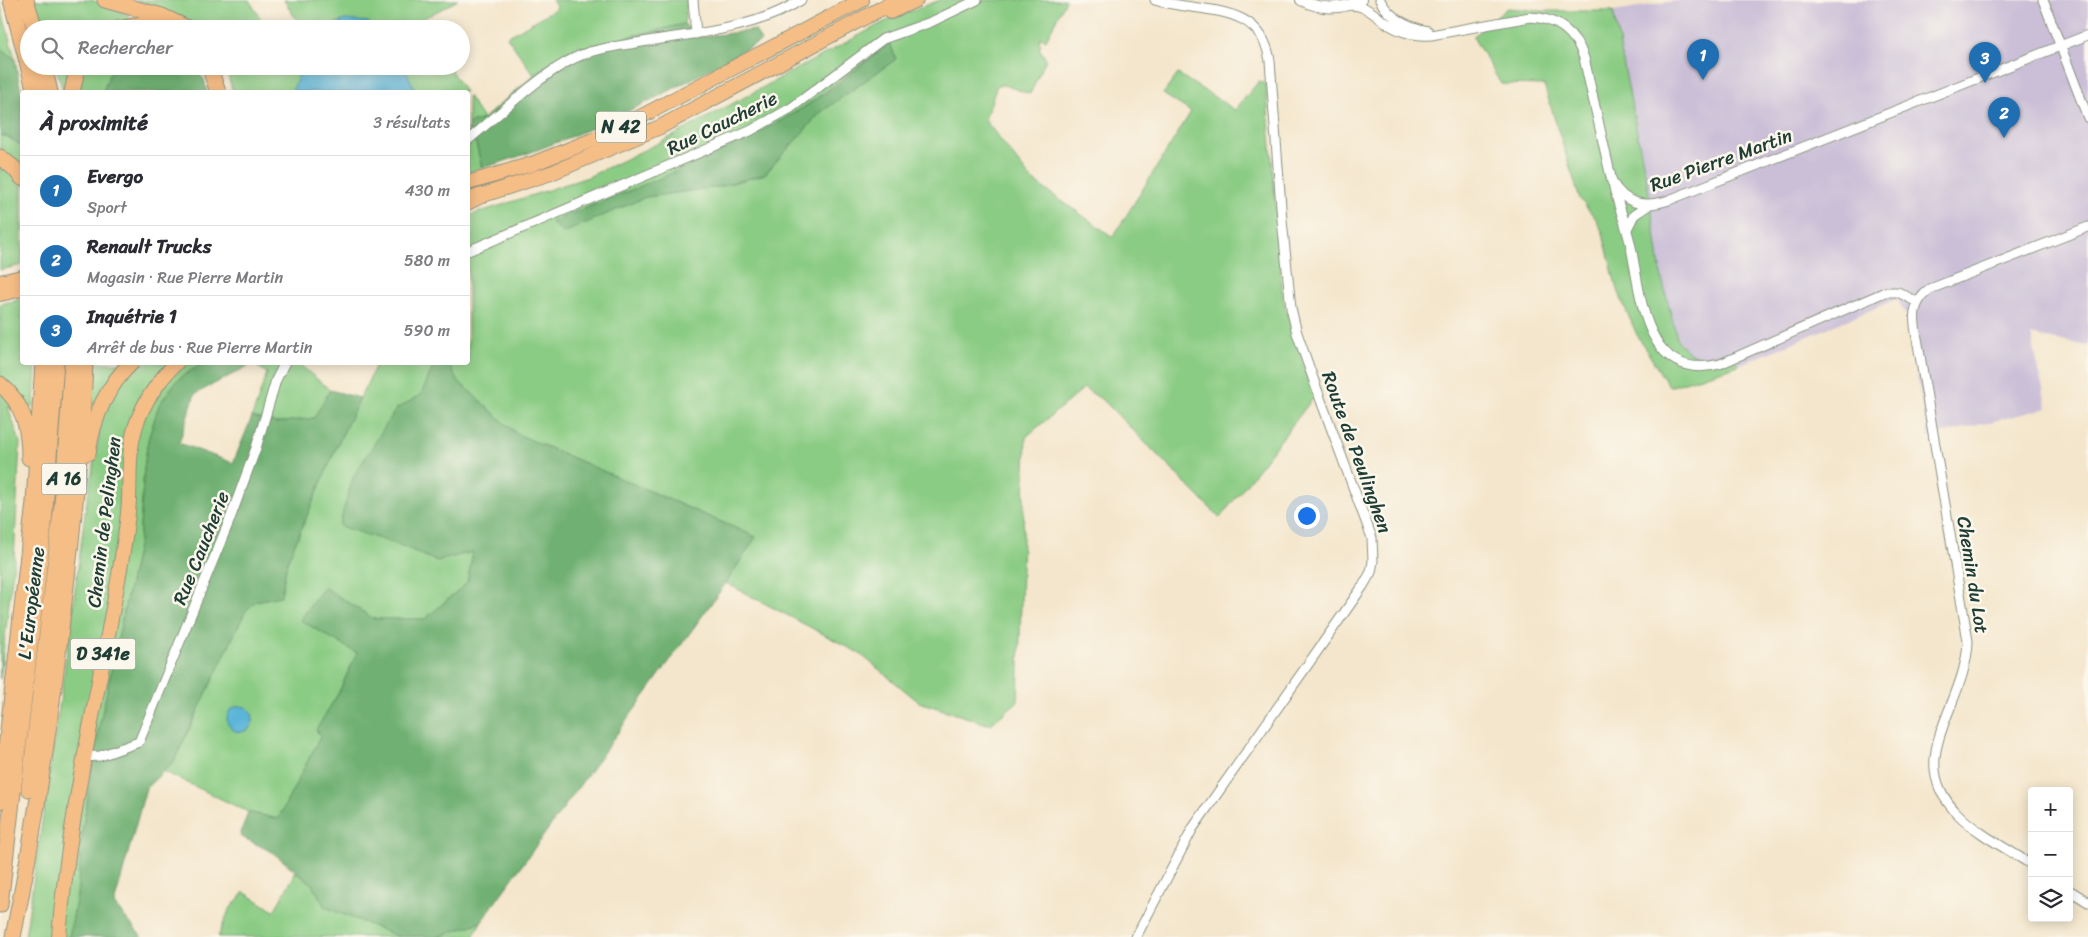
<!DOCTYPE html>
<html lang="fr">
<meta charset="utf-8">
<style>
:root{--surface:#fff;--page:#f7f7f7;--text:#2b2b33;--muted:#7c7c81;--line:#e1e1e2;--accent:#1f6fb2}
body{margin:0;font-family:Sriracha,sans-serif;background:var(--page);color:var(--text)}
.controls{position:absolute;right:15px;bottom:15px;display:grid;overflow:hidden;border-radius:5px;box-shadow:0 2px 12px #0003}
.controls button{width:45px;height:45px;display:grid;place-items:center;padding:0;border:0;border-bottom:1px solid var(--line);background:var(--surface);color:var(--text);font:25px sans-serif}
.you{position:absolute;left:1306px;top:515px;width:18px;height:18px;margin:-12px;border:4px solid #fff;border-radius:50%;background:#1a73e8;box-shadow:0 0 0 8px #1a73e833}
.badge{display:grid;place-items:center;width:32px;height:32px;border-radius:50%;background:var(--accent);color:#fff;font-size:16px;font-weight:700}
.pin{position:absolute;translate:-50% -41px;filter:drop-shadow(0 1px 2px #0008)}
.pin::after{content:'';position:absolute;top:26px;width:18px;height:15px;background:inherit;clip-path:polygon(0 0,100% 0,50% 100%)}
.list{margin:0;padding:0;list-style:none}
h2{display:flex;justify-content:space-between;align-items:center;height:65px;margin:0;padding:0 20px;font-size:21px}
h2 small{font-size:16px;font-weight:400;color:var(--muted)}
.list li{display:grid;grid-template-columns:32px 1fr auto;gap:15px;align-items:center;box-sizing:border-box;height:70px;padding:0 20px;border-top:1px solid var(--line)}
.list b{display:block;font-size:19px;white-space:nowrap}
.list p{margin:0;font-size:16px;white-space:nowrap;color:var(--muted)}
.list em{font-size:16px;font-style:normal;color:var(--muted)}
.icon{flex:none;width:28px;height:28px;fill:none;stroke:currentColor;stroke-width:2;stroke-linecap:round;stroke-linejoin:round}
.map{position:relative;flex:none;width:2088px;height:937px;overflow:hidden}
.search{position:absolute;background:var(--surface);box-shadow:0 2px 12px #0003;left:20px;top:20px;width:450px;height:55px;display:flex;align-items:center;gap:12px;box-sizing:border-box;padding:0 18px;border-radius:28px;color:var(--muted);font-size:19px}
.panel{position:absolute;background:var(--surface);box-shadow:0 2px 12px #0003;left:20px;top:90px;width:450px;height:275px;border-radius:5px}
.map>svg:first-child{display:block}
.industrial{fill:#cabfd7}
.green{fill:#8bcc84;stroke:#55845c;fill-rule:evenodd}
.forest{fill:#70b072;stroke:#487653}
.water{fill:#5bb5d9;stroke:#3d7986}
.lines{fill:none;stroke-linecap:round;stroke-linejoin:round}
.minor-casing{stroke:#8a9280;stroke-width:11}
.tertiary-casing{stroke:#8a9280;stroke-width:12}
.primary-casing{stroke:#8a9280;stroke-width:16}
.trunk-casing{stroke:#8a9280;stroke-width:16}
.motorway-casing{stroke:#8a9280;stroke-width:17}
.minor{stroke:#fff;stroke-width:9}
.tertiary{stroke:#fff;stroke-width:10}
.primary{stroke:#f6be87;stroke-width:14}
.trunk{stroke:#f6be87;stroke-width:14}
.motorway{stroke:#f6be87;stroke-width:15}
.labels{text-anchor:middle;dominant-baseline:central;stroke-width:5;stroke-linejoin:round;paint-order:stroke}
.shield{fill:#fbf7ec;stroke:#61756b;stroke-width:1}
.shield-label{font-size:18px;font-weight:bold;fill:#1f3d34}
.street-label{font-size:19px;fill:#1f3d34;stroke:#fbf7ec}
</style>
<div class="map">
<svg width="2088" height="937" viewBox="0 0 2088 937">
<rect width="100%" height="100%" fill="#fbf7ec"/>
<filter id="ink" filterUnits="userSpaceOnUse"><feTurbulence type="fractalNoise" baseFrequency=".02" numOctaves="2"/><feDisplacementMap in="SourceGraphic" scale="10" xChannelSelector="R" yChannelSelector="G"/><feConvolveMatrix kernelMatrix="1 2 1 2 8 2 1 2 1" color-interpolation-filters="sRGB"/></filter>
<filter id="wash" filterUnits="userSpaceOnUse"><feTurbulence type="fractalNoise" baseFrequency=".0096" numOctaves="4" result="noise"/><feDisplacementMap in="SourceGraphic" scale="20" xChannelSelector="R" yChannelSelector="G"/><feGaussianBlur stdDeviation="1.12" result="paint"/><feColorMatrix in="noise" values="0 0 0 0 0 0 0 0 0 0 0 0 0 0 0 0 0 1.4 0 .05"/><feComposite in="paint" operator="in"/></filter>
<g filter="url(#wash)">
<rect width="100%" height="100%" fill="#f4e6cc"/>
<path class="industrial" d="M1682 0H2088V346L2031 335 2047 408 1928 437 1907 316 1897 299 1739 365 1729 352 1705 357 1691 354 1678 342 1661 275 1650 198 1613 11Z"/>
<path class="green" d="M34 0H92L128 15 135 29H43Z
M135 0H249L267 29H204Z
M284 0H458L419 21 424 29H297L299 24Z
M552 0H687L684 24 569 51 534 75 507 37 557 8Z
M940 0H1066L1046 40 1041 37 1039 42 1041 44 1039 48 1046 59 1030 94 1004 85H997L985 120 1032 180 1113 237 1191 112 1163 94 1178 74 1235 110 1259 81 1266 84 1283 298 1289 321 1314 397 1220 518 1104 401 1084 388 1026 437 1018 701 990 725 919 702 859 653 726 583 756 537 517 434 458 381 448 363 468 362V216L588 177 667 139 884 22ZM890 43 896 59 821 112 765 174 718 187 646 197 551 222 668 176 741 143 803 108Z
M0 4 15 59 0 49Z
M1507 8 1541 11H1613L1650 198 1661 275 1678 342 1691 354 1704 357 1729 352 1739 365 1669 387 1637 335 1623 303 1615 282 1603 233 1596 219 1580 199 1544 85 1501 84 1473 37Z
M55 66H119L110 73 103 92 63 90Z
M225 66H448L465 92H233Z
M468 96 483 119 468 124Z
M468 129 476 144 482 168 468 172Z
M0 135 8 137 22 146V265L0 270Z
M22 299V362L36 363 34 407H8L20 442 14 561 0 679V304Z
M93 363H203L177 380 159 405 148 440 144 468 139 541 96 742 82 834 77 896 69 937H25L62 688 86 506 99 435 91 415Z
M252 363H298L330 390 314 418 276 423 252 417 267 373Z
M377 363H435L421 395 396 409 405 547 436 561 473 552 467 583 425 619H373L324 588 357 652 339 692 316 731 321 735 278 819 248 812 163 771 174 761 245 612 256 601 281 595 287 562 340 439Z
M294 871 312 884 325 907 400 937H218L229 910 244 892 274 911 294 876Z
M481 922 473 937H437Z"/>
<path class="forest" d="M684 24 700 37 755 30 761 41C672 91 580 140 482 168L476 144 468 129V124L483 119 534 75 569 51Z
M890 43 896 59 821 112 765 174 718 187 646 197 563 233 551 222C636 188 722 156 801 109 830 92 862 64 890 43Z
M0 49 15 59 22 97V146L8 137 0 135Z
M119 66H192L204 79 207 92H103L110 73Z
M435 362 448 363 458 381 517 434 756 537 726 583 481 922 437 937H400L325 907 312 884 272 852 240 836 248 812 278 819 321 735 316 730 339 692 357 653 300 620 324 587 374 619H425L467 583 473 552 436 561 405 547 339 526 353 477 396 409 421 395Z
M203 363H254L195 394 179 443 233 463 252 417 276 423 314 418 330 390 360 398 340 439 287 562 281 596 256 601 245 612 174 761 146 788 114 904 142 937H69L77 896 82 834 96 742 139 541 144 468 148 440 159 405 177 380Z"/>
<path class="water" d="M345 20 368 22 376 29H323Z
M302 66H404L416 92H292Z
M227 719a13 13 0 1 1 26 0a13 13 0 1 1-26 0Z"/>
</g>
<g filter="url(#ink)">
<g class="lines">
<g class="minor-casing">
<path id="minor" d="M693 0 696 34
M1380 0C1389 18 1409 27 1428 31
M2043 0 2088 118
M1350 5C1366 5 1373 14 1385 22 1399 32 1414 36 1431 35L1530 17C1557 18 1576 33 1584 58L1612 182C1625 205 1645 208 1669 200L2088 35
M468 140C499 115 546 68 584 54 600 48 618 46 636 43 692 33 752 31 801 0
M1614 188C1619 208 1627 227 1631 247 1641 296 1645 383 1720 364L1885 292H1898L1917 302
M1627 229 1634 215 1649 205
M468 251 750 131 791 108 883 39 931 22 977 0
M83 757 100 756 139 742 230 519 256 448 276 380 285 362
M2032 865C1993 839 1930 813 1935 758 1936 744 1941 731 1946 718 1956 692 1967 669 1968 641L1918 344C1914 321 1909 305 1930 289L2088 227
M2069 890 2088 902
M1136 937 1193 828 1363 586 1371 572 1373 561 1372 538 1320 398 1297 333 1291 308 1282 220 1270 61C1261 0 1199 14 1155 0"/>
</g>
<g class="tertiary-casing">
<path id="tertiary" d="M1301 0C1321 10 1341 10 1361 0"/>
</g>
<g class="primary-casing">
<path id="primary" d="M0 282 22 277
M0 294 22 289
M59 937C69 808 101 684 122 557 125 538 128 519 129 500 130 475 128 450 136 425 144 401 159 380 177 362"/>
</g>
<g class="trunk-casing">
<path id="trunk" d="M890 12 916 0
M468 183 532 164 608 134 862 0
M471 199 551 173 660 127 897 0"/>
</g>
<g class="motorway-casing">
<path id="motorway" d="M11 0 35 92
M26 0 35 29
M105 0 162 16 189 29
M118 29 145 24 170 29
M44 66 50 92
M209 66 218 92
M72 92 78 66
M0 157 14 168 22 178
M468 202 480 196
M0 384C24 404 29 428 29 458
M88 453C93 418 106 387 132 362
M29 789 62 504 72 362
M0 801 34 502 43 362
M0 905 44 524 56 362
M13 937C35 829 51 720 63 611 73 529 82 446 85 362"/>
</g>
<use href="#minor" class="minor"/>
<use href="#tertiary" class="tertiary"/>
<use href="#primary" class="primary"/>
<use href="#trunk" class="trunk"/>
<use href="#motorway" class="motorway"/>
</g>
</g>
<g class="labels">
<g class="shield">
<rect x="596" y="111.5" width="50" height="31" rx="4"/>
<rect x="41.5" y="463.5" width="45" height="31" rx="4"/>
<rect x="70.5" y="638.5" width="65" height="31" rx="4"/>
</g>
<g class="shield-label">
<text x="621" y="127">N 42</text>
<text x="64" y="479">A 16</text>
<text x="103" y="654">D 341e</text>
</g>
<g class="street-label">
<text transform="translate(722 123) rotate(-26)">Rue Caucherie</text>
<text transform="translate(1721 160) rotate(-20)">Rue Pierre Martin</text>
<text transform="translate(1357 452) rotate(70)">Route de Peulinghen</text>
<text transform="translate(104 522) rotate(-83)">Chemin de Pelinghen</text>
<text transform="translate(201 548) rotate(-68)">Rue Caucherie</text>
<text transform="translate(1973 575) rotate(81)">Chemin du Lot</text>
<text transform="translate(31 603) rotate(-83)">L'Européenne</text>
</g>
</g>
</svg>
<div class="controls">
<button>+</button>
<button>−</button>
<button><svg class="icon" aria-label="layers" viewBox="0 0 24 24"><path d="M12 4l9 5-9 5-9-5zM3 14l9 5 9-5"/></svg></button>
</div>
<div class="you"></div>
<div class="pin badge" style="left:1703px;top:80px">1</div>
<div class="pin badge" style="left:2004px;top:138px">2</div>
<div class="pin badge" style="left:1985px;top:83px">3</div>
<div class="search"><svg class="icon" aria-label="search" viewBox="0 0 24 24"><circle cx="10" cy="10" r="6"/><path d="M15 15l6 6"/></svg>Rechercher</div>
<section class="panel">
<h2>À proximité<small>3 résultats</small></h2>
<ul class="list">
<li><span class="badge">1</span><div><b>Evergo</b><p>Sport</p></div><em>430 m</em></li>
<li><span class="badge">2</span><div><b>Renault Trucks</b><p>Magasin · Rue Pierre Martin</p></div><em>580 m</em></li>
<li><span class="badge">3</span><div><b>Inquétrie 1</b><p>Arrêt de bus · Rue Pierre Martin</p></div><em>590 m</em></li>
</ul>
</section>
</div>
